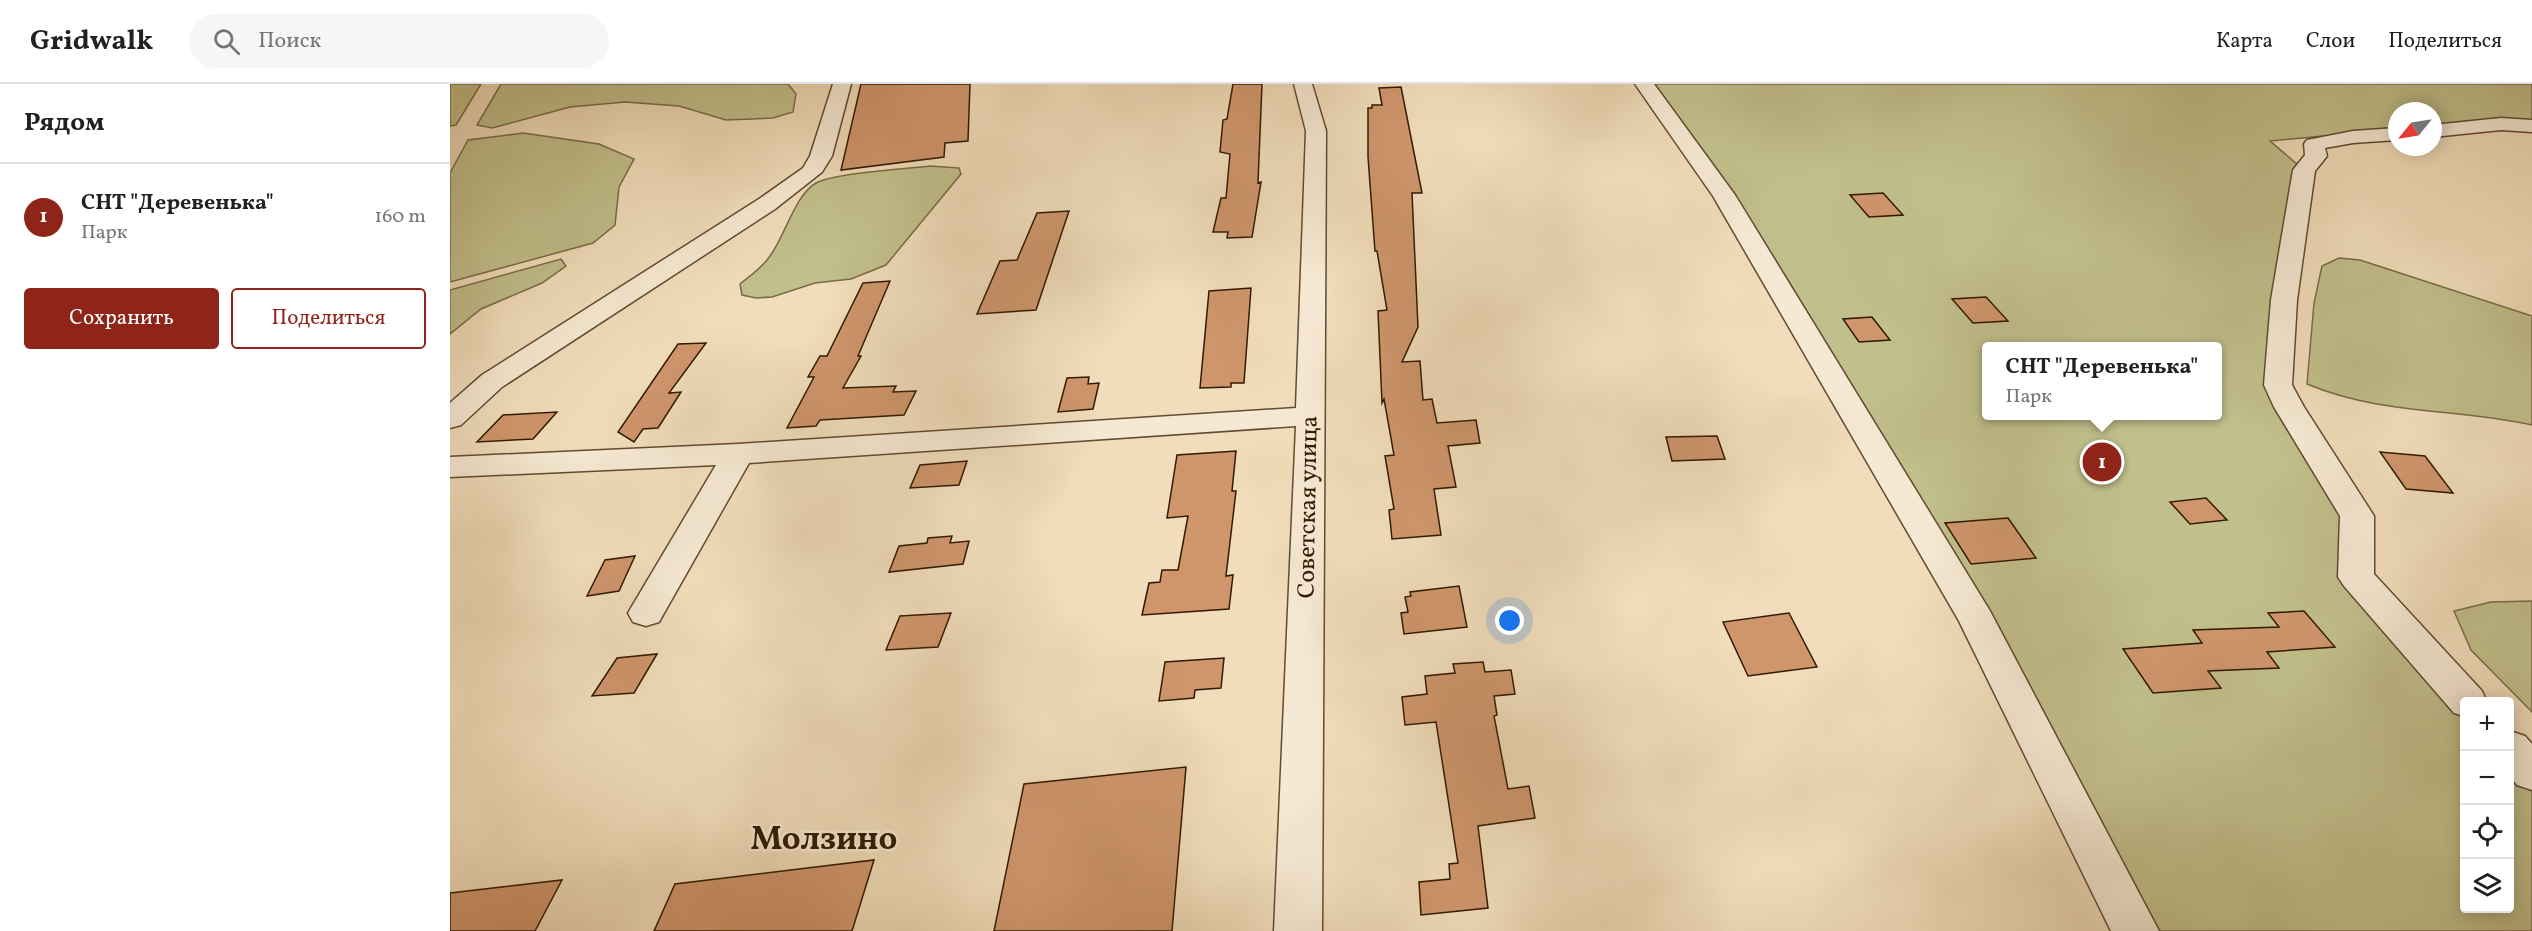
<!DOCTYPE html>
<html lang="ru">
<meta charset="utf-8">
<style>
:root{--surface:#fff;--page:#f6f6f6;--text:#202124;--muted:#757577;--line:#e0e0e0;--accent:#8f2418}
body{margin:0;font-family:Vollkorn,serif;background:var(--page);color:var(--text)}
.controls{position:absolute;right:18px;bottom:18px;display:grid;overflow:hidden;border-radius:6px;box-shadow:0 3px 15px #0003}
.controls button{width:54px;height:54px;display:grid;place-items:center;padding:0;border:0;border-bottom:2px solid var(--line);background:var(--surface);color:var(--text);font:30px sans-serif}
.compass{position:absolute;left:1938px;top:18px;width:54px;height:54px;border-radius:50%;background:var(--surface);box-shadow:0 3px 15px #0003;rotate:240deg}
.you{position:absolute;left:1060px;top:537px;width:21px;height:21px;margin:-15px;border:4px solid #fff;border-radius:50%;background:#1a73e8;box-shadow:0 0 0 9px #1a73e833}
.badge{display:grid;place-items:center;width:39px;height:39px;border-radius:50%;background:var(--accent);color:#fff;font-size:20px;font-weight:700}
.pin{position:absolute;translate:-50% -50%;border:3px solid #fff;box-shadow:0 2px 6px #0006}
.popup{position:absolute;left:1532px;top:258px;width:240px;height:78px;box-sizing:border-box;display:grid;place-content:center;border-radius:6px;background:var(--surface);filter:drop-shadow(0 2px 4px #0005);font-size:20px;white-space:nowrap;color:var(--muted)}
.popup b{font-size:22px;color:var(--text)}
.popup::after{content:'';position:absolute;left:50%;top:100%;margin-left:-12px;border:12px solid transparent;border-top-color:var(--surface)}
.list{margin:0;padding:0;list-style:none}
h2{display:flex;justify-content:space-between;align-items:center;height:78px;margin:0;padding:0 24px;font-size:26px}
h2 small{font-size:20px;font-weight:400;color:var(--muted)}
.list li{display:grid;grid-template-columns:39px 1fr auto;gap:18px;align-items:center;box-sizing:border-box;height:108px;padding:0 24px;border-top:2px solid var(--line)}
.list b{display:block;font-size:22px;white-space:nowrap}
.list p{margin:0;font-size:20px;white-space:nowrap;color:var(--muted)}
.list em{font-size:20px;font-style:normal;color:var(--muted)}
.actions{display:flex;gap:12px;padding:18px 24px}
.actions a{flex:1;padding:14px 0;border:2px solid var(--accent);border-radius:6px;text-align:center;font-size:21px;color:var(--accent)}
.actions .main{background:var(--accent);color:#fff}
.icon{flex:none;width:33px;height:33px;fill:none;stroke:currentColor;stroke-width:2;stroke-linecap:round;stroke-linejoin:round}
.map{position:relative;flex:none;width:2082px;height:847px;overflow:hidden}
header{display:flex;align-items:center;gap:36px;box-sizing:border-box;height:84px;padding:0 30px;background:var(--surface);border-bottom:2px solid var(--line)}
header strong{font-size:28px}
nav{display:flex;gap:33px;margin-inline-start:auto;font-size:21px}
.search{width:420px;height:54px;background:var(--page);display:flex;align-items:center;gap:15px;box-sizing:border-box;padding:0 21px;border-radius:33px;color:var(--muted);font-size:22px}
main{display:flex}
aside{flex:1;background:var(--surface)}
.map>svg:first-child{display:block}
.green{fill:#c1bf8b;stroke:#796c47;stroke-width:1.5;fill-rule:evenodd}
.building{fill:#cf966c;stroke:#311a03;stroke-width:1.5}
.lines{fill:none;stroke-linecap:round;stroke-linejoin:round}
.minor-casing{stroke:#614b31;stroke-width:3}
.minor{fill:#f6e9d3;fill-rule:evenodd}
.labels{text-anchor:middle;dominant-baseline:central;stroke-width:5;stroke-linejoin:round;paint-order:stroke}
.street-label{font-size:24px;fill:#311a03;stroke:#f6e9d3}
.near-quarter-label{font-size:33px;font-weight:bold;fill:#311a03;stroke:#f6e9d3}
</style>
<header>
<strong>Gridwalk</strong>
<div class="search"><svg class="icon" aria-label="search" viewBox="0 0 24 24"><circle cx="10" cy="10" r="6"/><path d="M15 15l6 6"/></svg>Поиск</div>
<nav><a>Карта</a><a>Слои</a><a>Поделиться</a></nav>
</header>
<main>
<aside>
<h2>Рядом<small></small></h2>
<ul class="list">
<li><span class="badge">1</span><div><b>СНТ &quot;Деревенька&quot;</b><p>Парк</p></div><em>160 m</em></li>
</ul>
<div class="actions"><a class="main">Сохранить</a><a>Поделиться</a></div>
</aside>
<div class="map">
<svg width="2082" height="847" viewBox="0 0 2082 847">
<rect width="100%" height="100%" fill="#f1ddbb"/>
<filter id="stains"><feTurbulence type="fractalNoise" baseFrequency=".00333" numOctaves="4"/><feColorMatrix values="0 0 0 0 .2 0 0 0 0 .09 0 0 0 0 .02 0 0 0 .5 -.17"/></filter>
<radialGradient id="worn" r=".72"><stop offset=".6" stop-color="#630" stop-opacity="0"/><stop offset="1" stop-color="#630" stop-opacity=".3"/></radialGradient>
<path class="green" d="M0 0H31L6 41 0 42Z
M51 0H338L346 10 343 28 323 34 276 36 229 22 175 18 120 23 42 44 27 41Z
M1194 0H2082V37L1983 42V27H1947V45L1820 57 1854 86 1828 301 1907 432 1906 493 2014 618V824H2060V664L2082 689V847H1685L1527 536ZM1536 262H1768V332H1536Z
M73 49 149 60 184 75 169 103 165 141 143 159 0 198V89L18 56Z
M480 82 509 84 511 90 436 181 401 195 365 199 322 213 306 214 292 211 290 200C301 191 312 184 320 172 335 152 345 111 366 99 385 89 455 85 480 82Z
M1889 174 1910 176 2082 232V341C2005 324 1931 331 1857 300L1864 219 1872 182Z
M111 175 116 182 92 199 31 225 0 250V206Z
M2082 517V628L2021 566 2004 527 2041 518Z"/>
<path class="building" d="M411 0H520L518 57 495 59 494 73 391 86Z
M783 0H812L808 99 811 98 802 153 777 154 778 148H763L771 114H776L780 70 770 68 773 36 777 35Z
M951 3 972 109H962L968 243 952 278 970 277 973 316 982 315 987 339 1026 336 1030 359 998 362 1006 403 984 405 991 451 942 455 939 426 944 425 935 372 944 371 934 315 932 319 928 227 937 226 927 167H925L918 73V24H922V21H932L929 4Z
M1433 109 1453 131 1419 133 1400 111Z
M619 127 586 226 527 230 550 177 567 176 587 129Z
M440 197 408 272H411L393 304 446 302 443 308 466 307 454 331 370 336 366 342 337 344 364 293H358L370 272H377L413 199Z
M801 204 794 299H781V303L750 304 759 207Z
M1536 213 1558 237 1523 239 1502 215Z
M1422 233 1440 256 1409 258 1393 235Z
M256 259 219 309 231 308 208 344 193 345 184 358 168 348 228 260Z
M639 293 638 300 649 299 643 325 608 328 617 294Z
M107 328 83 355 27 358 53 331Z
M1267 352 1275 375 1222 377 1216 353Z
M786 367 782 407H786L776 492 783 491 779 525 692 531 699 499 710 498 712 486H728L738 432 717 434 727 371Z
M1930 368 1975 372 2003 409 1956 405Z
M517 377 509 401 460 404 470 381Z
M1756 414 1777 436 1740 440 1720 418Z
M1558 434 1586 474 1521 480 1495 439Z
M502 452 500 459 519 457 513 480 439 488 449 462 477 459 478 454Z
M185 472 169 507 137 512 155 476Z
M1009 502 1017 543 954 550 951 529 958 528 955 513 961 512 960 508Z
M1854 527 1885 563 1817 568 1829 584 1758 587 1771 604 1703 609 1673 565 1752 559 1743 546 1829 543 1818 529Z
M501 529 488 563 436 566 450 532Z
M1339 529 1367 583 1298 592 1273 538Z
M207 570 184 609 142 612 167 574Z
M774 574 771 604 745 606 744 614 709 617 715 578Z
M1033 578 1035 588 1061 586 1065 610 1044 612 1047 631 1044 632 1058 705 1079 702 1085 734 1028 742 1038 824 971 831 969 798 1000 795 999 780 1008 779 986 638 955 641 952 613 977 610 975 592 1005 589 1003 580Z
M736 683 722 847H544L574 700Z
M424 776 402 847H204L225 800Z
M112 796 85 847H0V809Z"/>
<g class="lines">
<g class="minor-casing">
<path id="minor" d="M383 0H401L382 72 372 88 325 125 52 303 11 341 0 344V319L32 291 309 115 353 84 360 72Z
M844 0H862L876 47 872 847H824L846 342 299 379 209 538 196 542 183 538 178 529 266 381 0 393V373L288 360 846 324 856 47Z
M1185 0H1204L1285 111 1540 527 1709 847H1661L1509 537 1263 112Z
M2051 34 2082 36V48L2051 46 1983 53V41Z
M1947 44V56L1903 59 1875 64 1877 72 1865 87 1847 216 1842 301 1854 323 1924 432V490L2032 607 2037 618H2014V632L2004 629 1894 502 1888 493 1890 432 1824 323 1814 301 1821 216 1843 86 1855 71 1854 60 1857 56 1903 47Z
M2060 647 2075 652 2082 660V706L2067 701 2060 692Z"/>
</g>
<use href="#minor" class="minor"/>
</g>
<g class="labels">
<g class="street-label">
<text transform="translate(859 423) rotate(-89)">Советская улица</text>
</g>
<g class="near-quarter-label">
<text x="374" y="757">Молзино</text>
</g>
</g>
<rect width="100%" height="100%" filter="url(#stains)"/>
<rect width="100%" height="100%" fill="url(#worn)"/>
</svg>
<div class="controls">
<button>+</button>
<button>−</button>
<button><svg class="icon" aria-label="locate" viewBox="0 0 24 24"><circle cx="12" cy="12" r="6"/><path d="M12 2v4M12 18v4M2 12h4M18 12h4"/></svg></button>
<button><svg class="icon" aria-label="layers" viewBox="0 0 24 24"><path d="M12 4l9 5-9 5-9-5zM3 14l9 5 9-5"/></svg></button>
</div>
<svg class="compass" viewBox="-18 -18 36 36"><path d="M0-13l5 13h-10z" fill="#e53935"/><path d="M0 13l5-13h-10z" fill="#757577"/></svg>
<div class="you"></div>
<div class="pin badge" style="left:1652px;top:378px">1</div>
<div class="popup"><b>СНТ &quot;Деревенька&quot;</b>Парк</div>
</div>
</main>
